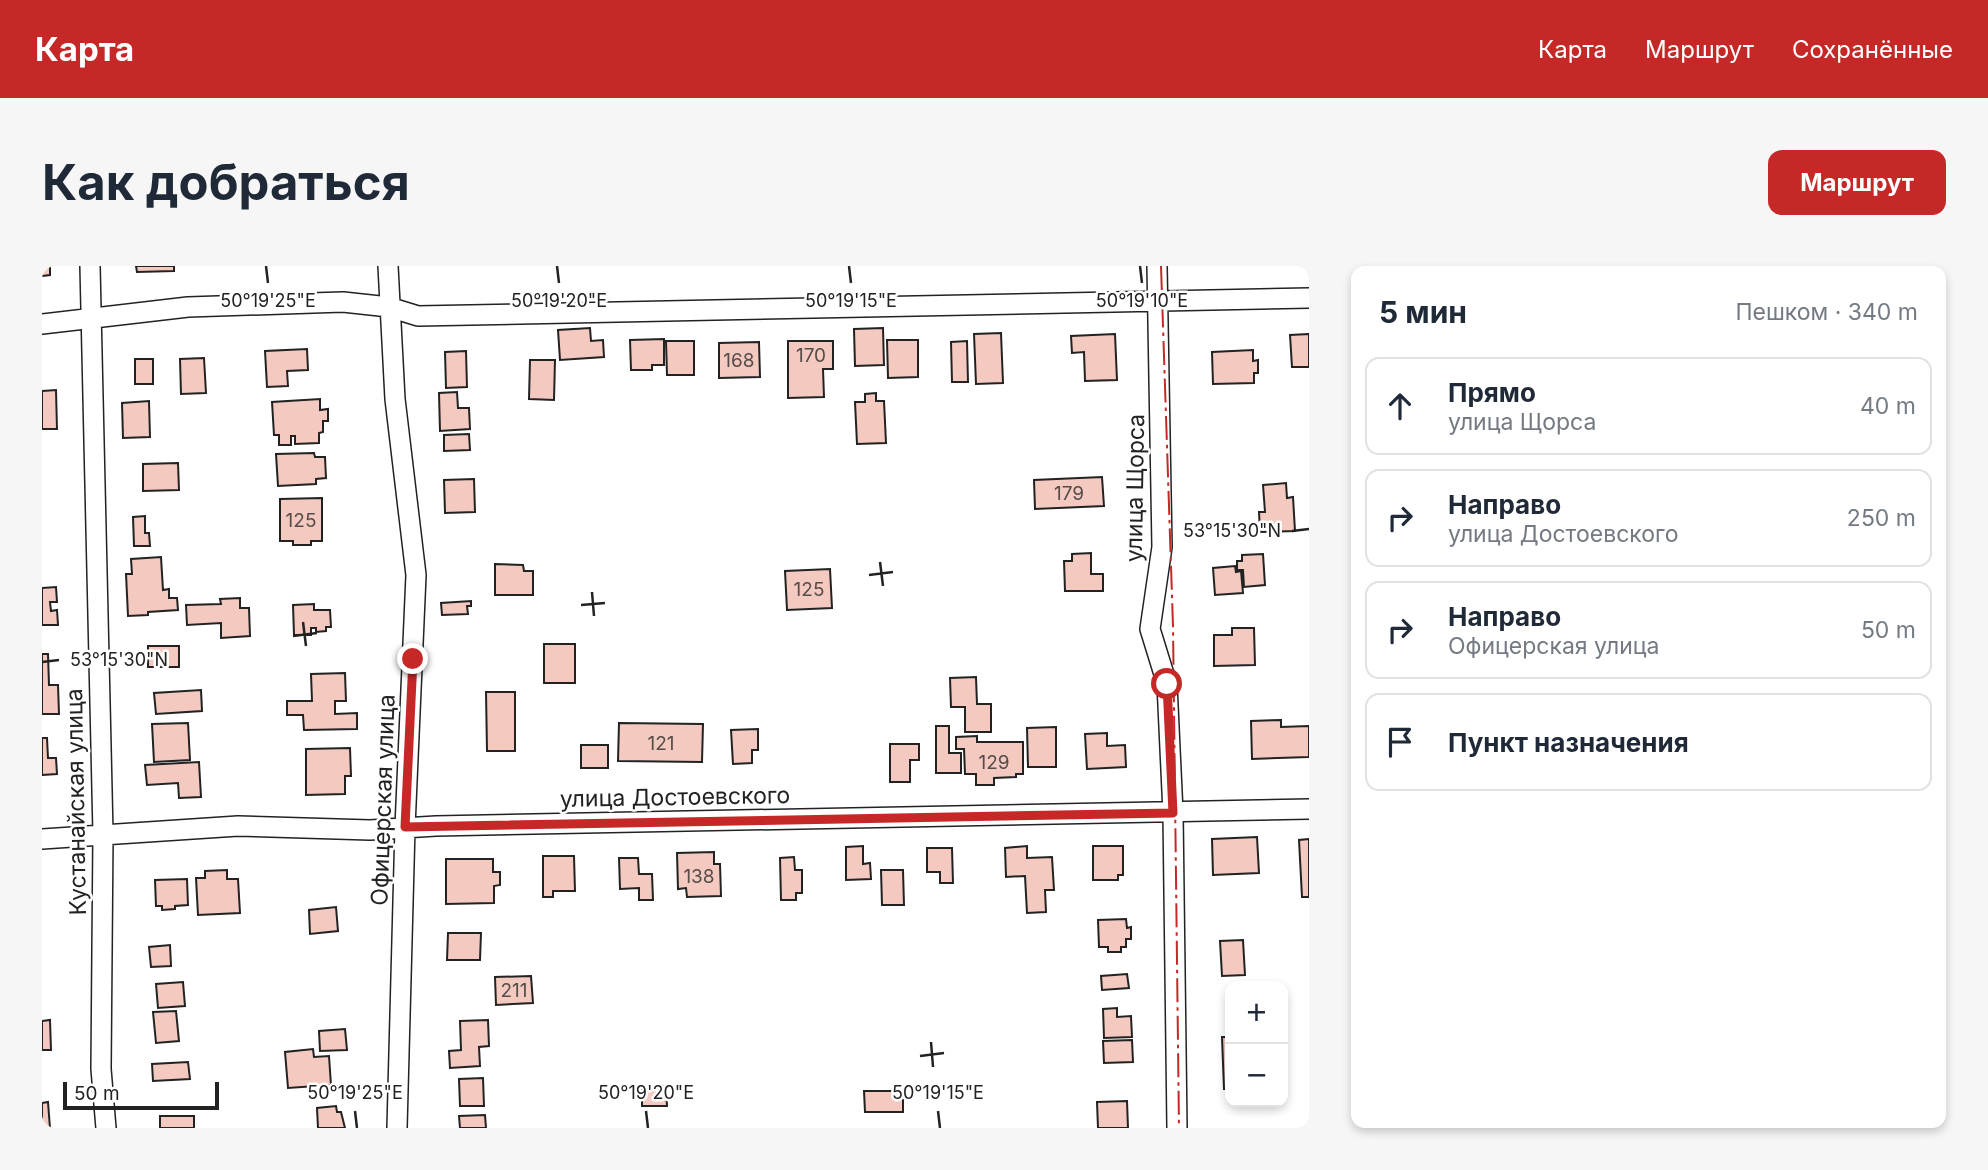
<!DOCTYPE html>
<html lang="ru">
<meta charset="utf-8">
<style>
:root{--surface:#fff;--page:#f6f6f7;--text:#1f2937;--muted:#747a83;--line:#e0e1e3;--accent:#c62828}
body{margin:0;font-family:Inter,sans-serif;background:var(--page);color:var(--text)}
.controls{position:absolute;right:21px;bottom:21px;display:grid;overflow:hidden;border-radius:14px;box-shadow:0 4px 10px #0003}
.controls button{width:63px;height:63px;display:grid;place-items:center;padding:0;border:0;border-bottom:2px solid var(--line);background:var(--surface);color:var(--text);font:35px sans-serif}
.scale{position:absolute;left:21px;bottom:18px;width:156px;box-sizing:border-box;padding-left:7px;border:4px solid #222;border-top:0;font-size:19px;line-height:24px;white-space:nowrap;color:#222;-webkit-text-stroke:5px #fff;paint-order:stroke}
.stop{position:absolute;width:21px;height:21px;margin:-16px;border:5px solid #c62828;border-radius:50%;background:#fff}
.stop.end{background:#c62828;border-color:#fff;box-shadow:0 2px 7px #0008}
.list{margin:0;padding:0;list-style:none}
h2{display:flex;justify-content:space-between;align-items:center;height:91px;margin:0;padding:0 28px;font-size:30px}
h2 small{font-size:23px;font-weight:400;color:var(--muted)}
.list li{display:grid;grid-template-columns:46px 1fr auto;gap:21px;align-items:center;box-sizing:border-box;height:98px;margin:0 14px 14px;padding:0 14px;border:2px solid var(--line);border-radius:14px}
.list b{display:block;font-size:26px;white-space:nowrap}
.list p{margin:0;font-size:23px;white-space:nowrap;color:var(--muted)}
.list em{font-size:23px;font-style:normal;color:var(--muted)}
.icon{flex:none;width:38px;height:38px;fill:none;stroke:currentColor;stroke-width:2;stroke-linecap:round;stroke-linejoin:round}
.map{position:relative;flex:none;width:1267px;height:862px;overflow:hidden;border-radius:14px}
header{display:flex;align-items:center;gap:42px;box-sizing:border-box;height:98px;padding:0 35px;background:var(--accent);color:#fff}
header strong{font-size:33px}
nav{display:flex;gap:38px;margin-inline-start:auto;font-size:24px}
.intro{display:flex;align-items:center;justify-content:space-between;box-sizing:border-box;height:168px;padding:0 42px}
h1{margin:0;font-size:49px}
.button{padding:18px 32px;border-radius:14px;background:var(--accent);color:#fff;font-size:24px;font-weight:700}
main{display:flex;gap:42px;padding:0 42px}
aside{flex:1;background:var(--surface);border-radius:14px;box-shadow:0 4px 10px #0003}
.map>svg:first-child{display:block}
.building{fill:#f3c9c0;stroke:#222;stroke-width:2}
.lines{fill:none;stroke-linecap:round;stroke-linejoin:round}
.street-casing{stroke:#222;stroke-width:22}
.street{stroke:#fff;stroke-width:19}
.power{stroke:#c62828;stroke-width:2;stroke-dasharray:24 5 3.5 5;stroke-linecap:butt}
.route{stroke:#c62828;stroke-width:9}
.ticks{fill:none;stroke:#222;stroke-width:2.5}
.labels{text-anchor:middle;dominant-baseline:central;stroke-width:5;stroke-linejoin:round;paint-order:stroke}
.number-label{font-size:19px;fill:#564c4a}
.street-label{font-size:23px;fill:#222;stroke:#fff}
.ticks-label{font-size:18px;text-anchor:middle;fill:#222;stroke:#fff;stroke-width:5;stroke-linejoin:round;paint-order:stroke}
</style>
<header>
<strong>Карта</strong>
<nav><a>Карта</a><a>Маршрут</a><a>Сохранённые</a></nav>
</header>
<div class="intro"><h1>Как добраться</h1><a class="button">Маршрут</a></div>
<main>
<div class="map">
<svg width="1267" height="862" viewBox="0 0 1267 862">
<rect width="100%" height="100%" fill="#fff"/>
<path class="building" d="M0 0H8V9L0 10Z
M94 0H132V5L95 6Z
M548 62 549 75 561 74 562 91 518 94 516 64Z
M841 62 842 99 813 100 812 63Z
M959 67 961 117 934 118 932 68Z
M1073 68 1075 114 1043 115 1042 86 1030 87 1029 70Z
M1267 68V101H1250L1248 69Z
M622 73V99H610V104H589L588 74Z
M845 74H876V111L846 112Z
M624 75H652V109H625Z
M746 75H791V103H781L782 131 746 132Z
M925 75 926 116H910L909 76Z
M717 76 718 111 677 112V77Z
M265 83 266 104 245 105 246 120 225 121 223 85Z
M1211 84V95L1216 94V107H1212V117L1171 118 1170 86Z
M424 85 425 121 404 122 403 86Z
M162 92 164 127 139 128 138 93Z
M93 93H111V118H93Z
M488 94H513L512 134 487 133Z
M14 124 15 163H0V125Z
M415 126 416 142H427L428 163 398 165 397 127Z
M834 127V135H842L844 177 815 178 813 136H823V128Z
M278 133V144L286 143V155H281V166L277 167V177L253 178V170H249V179H237V169H232L230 136Z
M107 135 108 171 81 172 80 137Z
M427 168 428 184 402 185V169Z
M272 187 273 191H283L284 212 274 213V218L236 220 234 188Z
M136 197 137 224 101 225V198Z
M1060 211 1062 240 993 243 992 214Z
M432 213 433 246 403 247 402 214Z
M1244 217 1245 232 1251 231 1253 265 1218 266 1217 246H1223L1221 219Z
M280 232V275H269V279H251V275H238V233Z
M103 250V267H107L108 280H92L91 251Z
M1049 287V308H1061V325H1023L1022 295H1030V288Z
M1221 288 1223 319 1202 321 1201 304H1195V295H1200V289Z
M119 291 121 324 127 323V332H135L136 344 106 346V349L86 350 84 308H90L89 293Z
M453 298 481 299 482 305H491V329H453Z
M1193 300 1194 306 1199 305 1201 327 1173 329 1171 302Z
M788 303 790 342 745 344 743 305Z
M14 321 15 336H8L9 345 15 344 16 359H0V322Z
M198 332V342H207L208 370 179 372V357L145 359 144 339 179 338 178 333Z
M429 335V340H425L426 348 400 349 399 337Z
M272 338V344H288L289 361H284V365L274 366V362H269V369H252L251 339Z
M1190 362H1212L1213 399 1172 400V369H1190Z
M502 378H533V417H502Z
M106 380H137V401H106Z
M0 388H6L7 419H16L17 448H0Z
M303 407 304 435H293V448L315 447V463L262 464 261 449H245V435H270L269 408Z
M934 411 935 438H949V466H923V441H909L908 412Z
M159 424 160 445 114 448 112 427Z
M444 426H473V485H445Z
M1239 454V461L1267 460V491L1210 493 1209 455Z
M146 457 148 494 112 496 110 458Z
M577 457 661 458 660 496 576 495Z
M894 460H907V487H919V507H894Z
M1014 461V501H986L985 462Z
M716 463V484H710V497L691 498 689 464Z
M1065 467V480L1083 479 1084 501 1045 503 1043 468Z
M935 470V476H981V508H974V511L952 512V519H934V508H923L922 483H914V471Z
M0 472H5L6 492H14L15 508 0 509Z
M848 478H877V494H868V516H848Z
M539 479H566V502H539Z
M308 482 309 510H303V528L264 529V483Z
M157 496 159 531 137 532 136 517 105 519 103 499Z
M1215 571 1217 607 1171 609 1170 573Z
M1267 573V631H1260L1257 574Z
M821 580V598L828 597 829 613 804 614V581Z
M985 580V592L1010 591 1012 624H1003L1004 646 985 647 983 610 964 611 963 582Z
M1051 580H1081V609H1076V614H1051Z
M885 582H910L911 617H898V606H885Z
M672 586V598H678L679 630 645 631 644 622 636 623 635 587Z
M501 590H532L533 625H511V631H501Z
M752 591 753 604H760V627H754V634H739L738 592Z
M577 592H596L597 608H610L611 634H597V622L578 623Z
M404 593H451V606H458V619L452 620V637L404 638Z
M185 604V613H196L198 647 156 649 154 612H163V605Z
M839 604H861L862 639H840Z
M145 613 146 639 133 640V643L120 644V640H114L113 614Z
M294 641 296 665 268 668 267 644Z
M1084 653 1085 662 1089 661V673H1084V681H1079V686H1066V681H1057L1056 654Z
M406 667H439L438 694H405Z
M1201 674 1203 709 1180 710 1178 675Z
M128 679 129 700 109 701 107 681Z
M1085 708 1087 722 1060 724 1059 710Z
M489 710 491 737 454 739 453 711Z
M141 716 143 740 116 742 114 718Z
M1075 742V751L1089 750 1090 771 1062 772 1061 743Z
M134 745 137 775 114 777 111 746Z
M8 754 9 784H0V755Z
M446 754 447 780 437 781 438 800 408 802 407 785 419 784 418 755Z
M303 763 305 784 278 785 277 765Z
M1180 771H1188V823H1182Z
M1090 774 1091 796 1062 797 1061 775Z
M271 783 272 791 287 790 289 819 246 822 243 786Z
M146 796 148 813 111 815 110 798Z
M441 812 442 840H418L417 813Z
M624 820 625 840H600V821Z
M822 825H861V846H823Z
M1085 835 1086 862H1056L1055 836Z
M6 836 8 862H0V837Z
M294 840 295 846H299L303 862H276L275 842Z
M443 849 444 862H418L417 850Z
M118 850H152V862H118Z"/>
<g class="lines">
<g class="street-casing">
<path id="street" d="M48 0 61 568 59 803 64 862
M346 0 353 133 374 309 363 561 355 862
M1115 0 1120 281 1108 363 1125 418 1131 547 1135 862
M0 58 146 41 301 36 347 41 376 50 1267 32
M0 573 196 560 328 564 394 560 1267 543"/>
</g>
<use href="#street" class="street"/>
<path class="power" d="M1119 0 1131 360 1137 862"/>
</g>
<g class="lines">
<path class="route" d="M371 393 363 561 1131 547 1125 418"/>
</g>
<path class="ticks" d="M224 0 226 17M515 0 517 17M807 0 809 17M1098 0 1100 17M1250 265 1267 263M838 296 841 320M827 309 851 306M550 326 552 350M539 339 563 337M261 356 264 380M251 370 275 367M0 396 17 394M889 776 891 801M878 790 902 787M313 845 315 862M604 845 606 862M896 845 898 862"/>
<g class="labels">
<g class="number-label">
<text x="769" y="89">170</text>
<text x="697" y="94">168</text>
<text x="1027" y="227">179</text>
<text x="259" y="254">125</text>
<text x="767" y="323">125</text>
<text x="619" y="477">121</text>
<text x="952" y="496">129</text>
<text x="657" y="610">138</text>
<text x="472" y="724">211</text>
</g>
<g class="street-label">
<text transform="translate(1093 222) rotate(-89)">улица Щорса</text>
<text transform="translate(633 531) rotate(-1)">улица Достоевского</text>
<text transform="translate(341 534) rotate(-88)">Офицерская улица</text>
<text transform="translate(34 536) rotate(-91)">Кустанайская улица</text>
</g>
</g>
<g class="ticks-label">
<text x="226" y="41">50°19'25"E</text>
<text x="517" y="41">50°19'20"E</text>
<text x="809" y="41">50°19'15"E</text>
<text x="1100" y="41">50°19'10"E</text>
<text x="1190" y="271">53°15'30"N</text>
<text x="77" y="400">53°15'30"N</text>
<text x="313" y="833">50°19'25"E</text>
<text x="604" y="833">50°19'20"E</text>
<text x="896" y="833">50°19'15"E</text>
</g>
</svg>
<div class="controls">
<button>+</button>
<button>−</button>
</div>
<div class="scale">50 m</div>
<div class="stop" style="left:1125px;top:418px"></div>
<div class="stop end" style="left:371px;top:393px"></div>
</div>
<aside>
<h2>5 мин<small>Пешком · 340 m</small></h2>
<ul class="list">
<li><svg class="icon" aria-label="ahead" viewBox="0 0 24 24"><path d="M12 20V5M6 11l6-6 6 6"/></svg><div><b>Прямо</b><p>улица Щорса</p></div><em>40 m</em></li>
<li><svg class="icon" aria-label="right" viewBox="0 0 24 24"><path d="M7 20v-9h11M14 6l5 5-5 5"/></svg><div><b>Направо</b><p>улица Достоевского</p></div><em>250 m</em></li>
<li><svg class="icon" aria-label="right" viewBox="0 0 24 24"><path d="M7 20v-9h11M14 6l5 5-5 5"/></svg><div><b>Направо</b><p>Офицерская улица</p></div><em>50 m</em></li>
<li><svg class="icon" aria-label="arrive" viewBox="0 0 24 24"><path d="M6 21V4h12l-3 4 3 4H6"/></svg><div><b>Пункт назначения</b></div></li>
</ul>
</aside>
</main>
